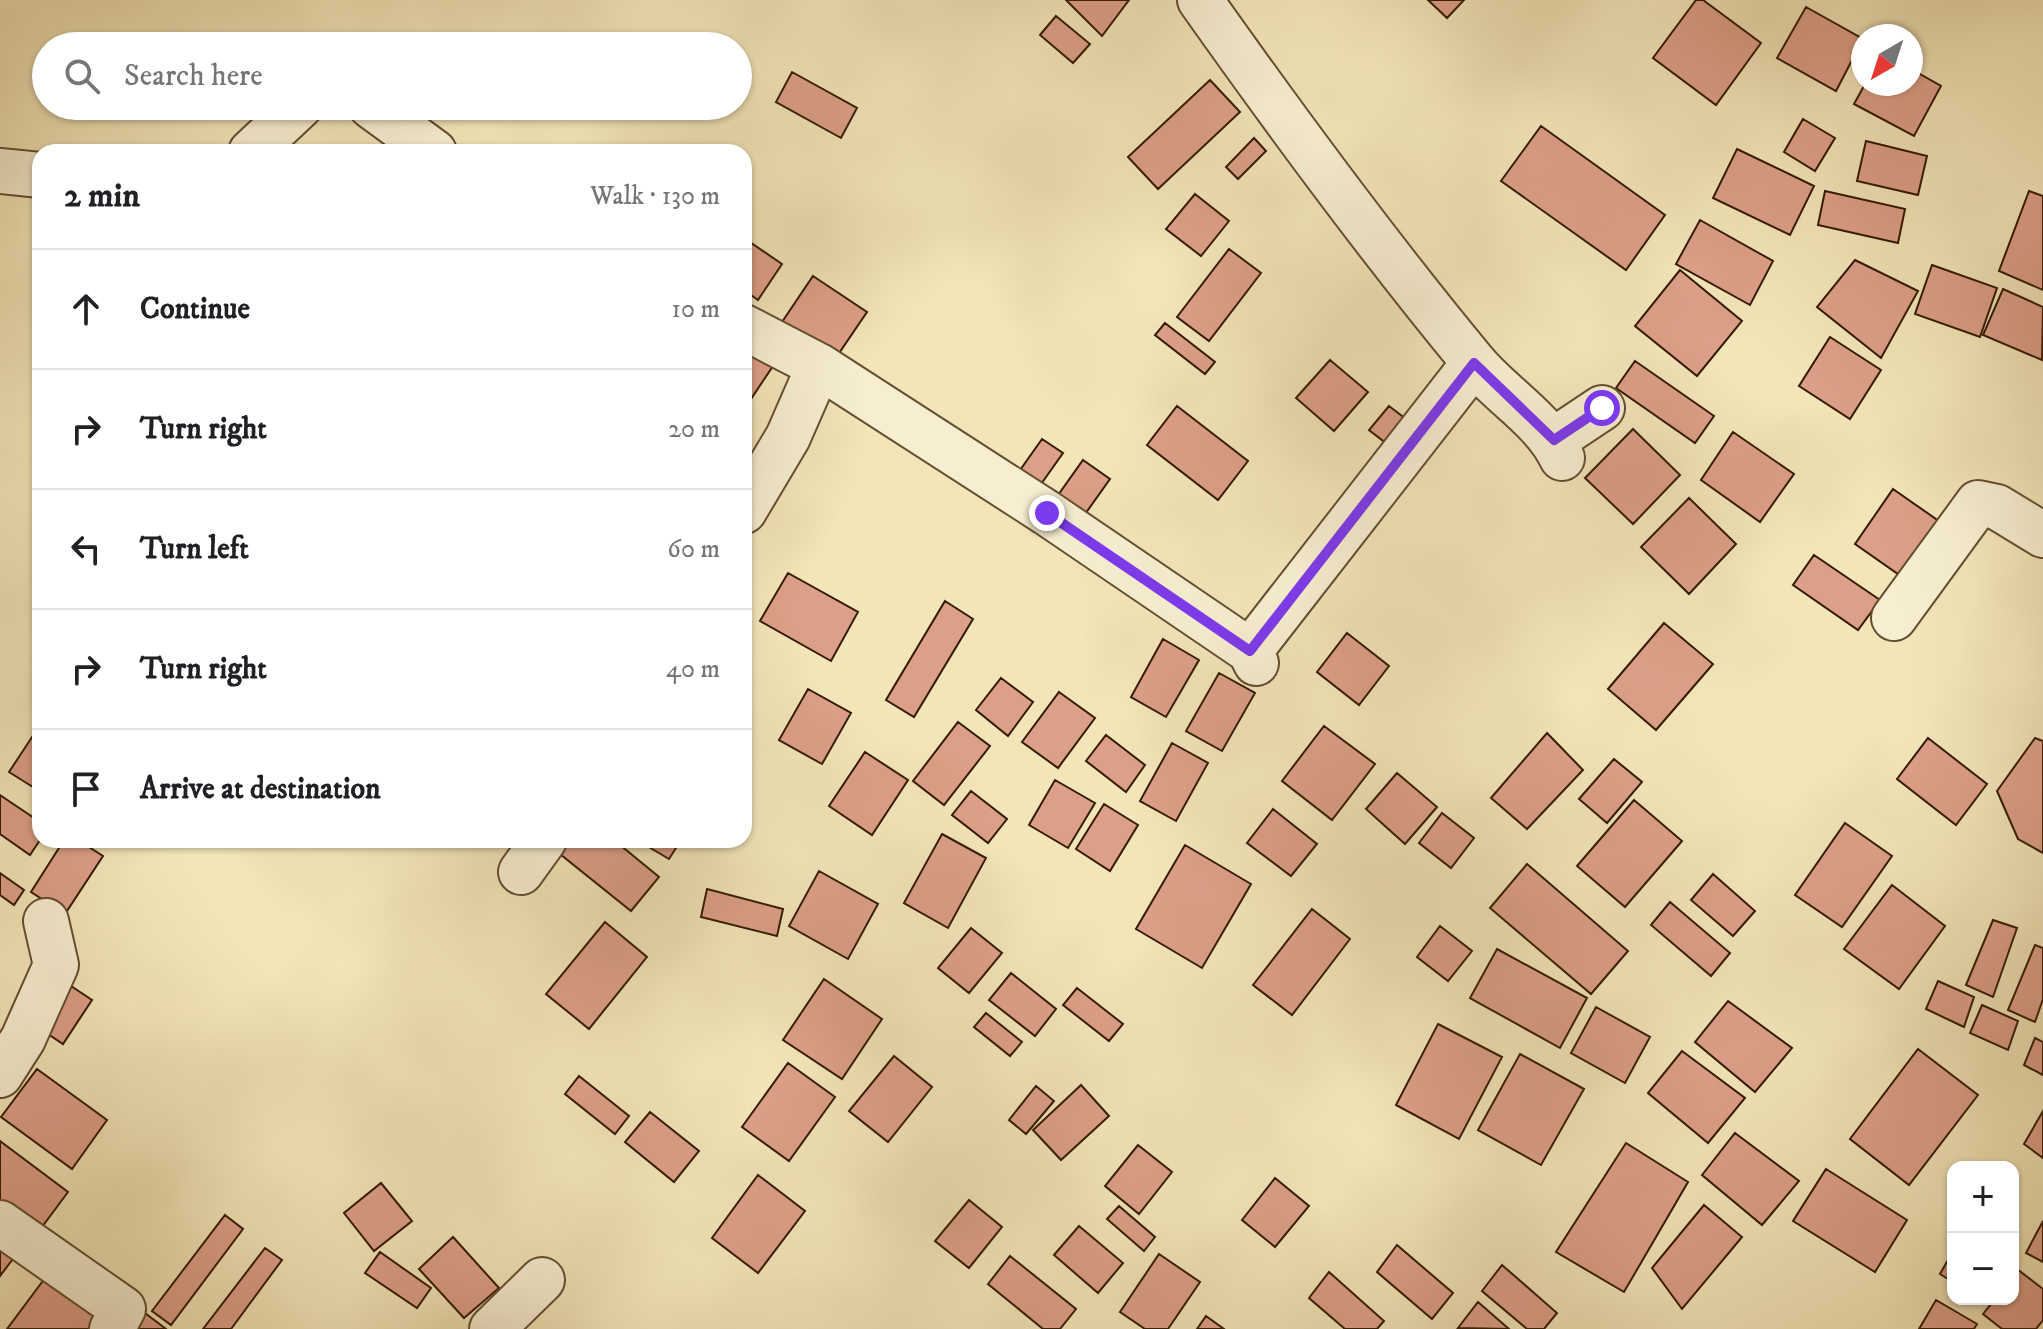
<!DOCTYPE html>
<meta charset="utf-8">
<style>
:root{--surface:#fff;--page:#f6f6f6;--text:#202124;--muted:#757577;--line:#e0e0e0}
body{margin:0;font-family:"IM FELL DW Pica",serif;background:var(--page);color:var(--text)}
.controls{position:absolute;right:24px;bottom:24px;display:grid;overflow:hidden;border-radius:16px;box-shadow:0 2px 6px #0004}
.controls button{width:72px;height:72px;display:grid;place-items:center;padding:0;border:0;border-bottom:2px solid var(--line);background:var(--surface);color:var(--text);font:40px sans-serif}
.compass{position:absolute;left:1851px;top:24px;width:72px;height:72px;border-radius:50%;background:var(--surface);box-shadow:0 2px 6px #0004;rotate:219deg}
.stop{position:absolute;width:24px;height:24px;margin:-18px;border:6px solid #7c3aed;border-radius:50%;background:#fff}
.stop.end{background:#7c3aed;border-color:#fff;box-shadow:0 2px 8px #0008}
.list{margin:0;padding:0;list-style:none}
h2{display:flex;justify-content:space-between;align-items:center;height:104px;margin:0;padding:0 32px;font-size:34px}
h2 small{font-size:26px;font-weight:400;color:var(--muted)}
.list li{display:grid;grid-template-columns:52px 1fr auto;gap:24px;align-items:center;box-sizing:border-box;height:120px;padding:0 32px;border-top:2px solid var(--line)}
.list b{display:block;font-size:30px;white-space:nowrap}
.list em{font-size:26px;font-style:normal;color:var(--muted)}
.icon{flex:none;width:44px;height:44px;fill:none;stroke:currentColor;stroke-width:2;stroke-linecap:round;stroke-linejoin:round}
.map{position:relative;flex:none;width:2043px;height:1329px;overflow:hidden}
.search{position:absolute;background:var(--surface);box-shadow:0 2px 6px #0004;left:32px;top:32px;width:720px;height:88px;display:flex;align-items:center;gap:20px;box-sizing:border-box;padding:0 28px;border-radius:44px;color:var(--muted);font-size:30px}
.panel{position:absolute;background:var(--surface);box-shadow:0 2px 6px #0004;left:32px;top:144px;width:720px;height:704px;border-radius:24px}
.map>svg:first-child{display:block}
.building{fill:#dc9f87;stroke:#351b02;stroke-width:2}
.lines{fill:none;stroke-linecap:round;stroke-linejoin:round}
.minor-casing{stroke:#644e30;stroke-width:48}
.minor{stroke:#f7eed1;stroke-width:44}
.route{stroke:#7c3aed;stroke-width:10}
</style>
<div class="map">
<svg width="2043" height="1329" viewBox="0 0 2043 1329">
<rect width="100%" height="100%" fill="#f2e5b8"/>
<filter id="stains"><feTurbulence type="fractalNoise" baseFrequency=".0025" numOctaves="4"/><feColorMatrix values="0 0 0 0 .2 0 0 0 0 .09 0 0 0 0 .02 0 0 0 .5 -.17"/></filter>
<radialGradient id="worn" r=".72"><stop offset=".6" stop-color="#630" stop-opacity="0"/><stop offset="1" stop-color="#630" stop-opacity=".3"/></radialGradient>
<path class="building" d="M1066 0H1129L1102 36Z
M1428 0H1464L1447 18Z
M1696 0H1703L1761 43 1716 105 1653 58Z
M1806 7 1863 39 1836 91 1777 58Z
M1056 16 1090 44 1073 63 1040 35Z
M1911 69 1941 86 1914 136 1854 104 1865 84H1911Z
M792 72 857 108 841 138 776 102Z
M1210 80 1240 112 1158 189 1128 157Z
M1803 119 1835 138 1815 171 1784 152Z
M1541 126 1665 215 1626 270 1501 181Z
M1254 138 1266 151 1238 179 1226 167Z
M1866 141 1927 156 1918 195 1857 181Z
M1737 149 1814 186 1790 235 1713 198Z
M1825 191 1905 209 1898 243 1818 225Z
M2029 191 2043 196V290L1999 271Z
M1195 194 1229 221 1201 256 1166 229Z
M1700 220 1773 261 1750 305 1676 264Z
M744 238 782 264 758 300 744 290Z
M1229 249 1261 273 1209 341 1177 317Z
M1855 260 1918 291 1881 358 1817 307Z
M1932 265 1997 288 1980 337 1915 314Z
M1680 270 1742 321 1697 376 1635 326Z
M813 276 867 312 833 362 780 325Z
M2003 289 2043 307 2042 360 1983 335Z
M1165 323 1215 362 1205 374 1155 335Z
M1830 337 1881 370 1850 419 1799 386Z
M744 343 775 363 751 399 744 394Z
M1330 360 1368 392 1334 431 1296 398Z
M1635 361 1714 416 1695 443 1616 388Z
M1177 406 1248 461 1218 500 1147 445Z
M1389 406 1411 423 1391 447 1369 430Z
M1633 429 1680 475 1633 524 1585 478Z
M1733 432 1794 474 1760 522 1701 480Z
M1042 439 1063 453 1039 487 1018 473Z
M1083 460 1110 479 1083 517 1056 498Z
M1893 489 1946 526 1908 581 1855 544Z
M1689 498 1736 544 1689 594 1641 547Z
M1814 555 1880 600 1858 630 1793 585Z
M788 573 858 612 831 661 760 621Z
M945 601 973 619 914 717 886 700Z
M1664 623 1713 664 1656 730 1608 689Z
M1347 633 1389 666 1359 705 1317 672Z
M1163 639 1199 660 1166 717 1131 697Z
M1219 673 1255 693 1222 751 1186 731Z
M1001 678 1033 702 1008 736 976 710Z
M808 689 851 713 822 764 779 740Z
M1059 692 1095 718 1058 768 1022 742Z
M958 722 990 746 944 805 913 781Z
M1324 726 1375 764 1332 820 1282 781Z
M38 728 40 730V783L36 789 9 772Z
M1547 733 1583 770 1527 829 1491 798Z
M1106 735 1145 765 1126 792 1086 761Z
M1928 738 1987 784 1956 825 1897 779Z
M2035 738 2043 741V853L2018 839 1997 791Z
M1172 743 1208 763 1176 821 1140 801Z
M865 752 908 780 872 835 829 806Z
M1614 759 1642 782 1607 823 1579 799Z
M1397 773 1437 807 1405 844 1366 809Z
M1055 780 1095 803 1068 848 1029 825Z
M971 791 1007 819 988 843 952 815Z
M0 795 40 822V840L30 855 0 834Z
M1634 800 1682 841 1625 907 1577 866Z
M1104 804 1138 825 1110 871 1076 849Z
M1273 809 1317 844 1291 876 1247 843Z
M1442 813 1474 838 1451 868 1419 843Z
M1845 823 1892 856 1842 927 1795 895Z
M942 834 986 858 948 928 904 903Z
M64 840H78L103 856 65 914 31 892Z
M571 840H614L659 877 631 911 560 854Z
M637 840H681L669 859Z
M1185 845 1251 884 1202 968 1136 929Z
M1527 864 1628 951 1591 994 1490 908Z
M819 871 878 904 848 959 789 926Z
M0 873 24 890 14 905 0 895Z
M1713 874 1755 911 1733 936 1691 900Z
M1892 885 1945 926 1899 989 1844 949Z
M707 889 783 909 777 936 701 917Z
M1670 902 1730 953 1711 976 1651 925Z
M1312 909 1350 939 1292 1015 1253 985Z
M1993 920 2017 928 1993 997 1966 985Z
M605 922 647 957 589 1029 546 994Z
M1440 926 1472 951 1448 981 1417 957Z
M971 928 1002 953 969 993 938 968Z
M2035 945 2043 948V999L2035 1022 2008 1010Z
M1497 949 1587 998 1560 1048 1470 998Z
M1011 973 1056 1009 1035 1036 989 1000Z
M824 979 882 1019 842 1079 783 1040Z
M1938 981 1974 997 1964 1027 1926 1009Z
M65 982 92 1000 63 1044 36 1026Z
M1077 988 1123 1024 1109 1041 1063 1005Z
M1728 1001 1792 1048 1755 1092 1695 1042Z
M1982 1005 2018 1021 2008 1050 1970 1033Z
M1596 1007 1650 1037 1625 1083 1571 1053Z
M986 1013 1022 1042 1010 1056 974 1027Z
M1438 1024 1502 1057 1459 1139 1396 1105Z
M2035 1038 2043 1042V1075L2024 1065Z
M1918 1049 1978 1095 1909 1185 1850 1139Z
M1682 1051 1745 1098 1708 1143 1648 1093Z
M1520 1054 1584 1089 1541 1165 1478 1130Z
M894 1056 932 1087 888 1142 849 1111Z
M788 1063 835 1097 789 1161 742 1127Z
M37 1069 107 1120 72 1169 1 1117Z
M579 1076 629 1116 615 1134 565 1094Z
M1081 1085 1109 1116 1061 1160 1033 1130Z
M1036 1086 1054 1101 1026 1134 1009 1120Z
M2043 1111V1158L2024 1144Z
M650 1112 699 1151 674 1182 625 1142Z
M1735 1133 1799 1181 1762 1225 1702 1175Z
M0 1141 68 1192 33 1239 0 1214Z
M1626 1143 1688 1182 1624 1292 1556 1252Z
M1138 1145 1172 1172 1139 1214 1105 1186Z
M1826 1169 1907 1220 1875 1272 1793 1221Z
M758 1175 805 1211 758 1273 712 1238Z
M1275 1178 1309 1206 1275 1247 1242 1220Z
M381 1183 412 1221 374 1251 344 1213Z
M969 1200 1002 1227 969 1268 935 1241Z
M1704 1205 1742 1237 1682 1309 1652 1268Z
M1119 1206 1155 1237 1144 1251 1107 1219Z
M225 1215 243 1229 171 1325 152 1311Z
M2043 1221V1262L2026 1253Z
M1079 1226 1123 1263 1098 1293 1054 1255Z
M0 1237 19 1251 0 1276Z
M453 1237 499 1288 464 1318 419 1269Z
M1397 1245 1453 1293 1432 1319 1377 1272Z
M265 1248 282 1260 231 1329H203Z
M1953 1251V1282L1940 1274Z
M380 1252 431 1288 417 1308 365 1273Z
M1159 1254 1200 1282 1168 1329H1145L1120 1312Z
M1010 1256 1076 1309 1060 1329H1043L988 1284Z
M1502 1265 1557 1313 1544 1329H1527L1482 1291Z
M2017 1269 2043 1289V1320L2036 1329H2002L1983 1314 1995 1299H2013V1275Z
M51 1270 113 1316 104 1329H7Z
M1329 1272 1384 1321 1377 1329H1345L1309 1298Z
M1936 1300 1977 1324 1974 1329H1919Z
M1478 1302 1509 1329 1458 1328Z
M137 1307 166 1329H120Z
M1206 1316 1224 1329H1197Z"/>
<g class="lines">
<g class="minor-casing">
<path id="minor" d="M1200 0C1287 123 1376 244 1472 360 1499 394 1543 418 1562 458
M371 106 434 152
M251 152 300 106
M0 171 40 175
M744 327 819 366
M1554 440 1602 408
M744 511 788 437 819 366 1047 513 1250 651 1256 663
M1894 618 1978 503 1997 507 2043 535
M1250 651 1474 363
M521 872 544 840
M0 1075 23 1039 56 965 46 921
M0 1223 123 1309 112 1329
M492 1329 542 1280"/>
</g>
<use href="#minor" class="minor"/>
</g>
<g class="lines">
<path class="route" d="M1047 513 1250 651 1474 363 1554 440 1602 408"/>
</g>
<rect width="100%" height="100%" filter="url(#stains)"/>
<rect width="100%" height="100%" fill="url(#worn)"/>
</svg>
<div class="controls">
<button>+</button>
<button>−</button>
</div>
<svg class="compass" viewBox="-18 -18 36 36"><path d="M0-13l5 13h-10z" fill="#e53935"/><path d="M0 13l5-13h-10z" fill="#757577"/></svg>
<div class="stop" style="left:1602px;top:408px"></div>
<div class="stop end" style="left:1047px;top:513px"></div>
<div class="search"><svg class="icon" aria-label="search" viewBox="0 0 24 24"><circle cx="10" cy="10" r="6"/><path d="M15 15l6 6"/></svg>Search here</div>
<section class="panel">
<h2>2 min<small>Walk · 130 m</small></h2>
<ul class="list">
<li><svg class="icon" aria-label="ahead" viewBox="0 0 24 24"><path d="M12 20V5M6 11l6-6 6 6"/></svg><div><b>Continue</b></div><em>10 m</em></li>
<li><svg class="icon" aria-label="right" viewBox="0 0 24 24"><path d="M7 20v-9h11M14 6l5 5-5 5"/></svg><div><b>Turn right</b></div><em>20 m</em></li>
<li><svg class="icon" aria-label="left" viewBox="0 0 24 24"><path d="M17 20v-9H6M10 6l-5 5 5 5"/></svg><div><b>Turn left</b></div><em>60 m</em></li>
<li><svg class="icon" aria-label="right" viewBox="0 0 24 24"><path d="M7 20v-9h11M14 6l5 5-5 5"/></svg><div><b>Turn right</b></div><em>40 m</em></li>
<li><svg class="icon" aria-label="arrive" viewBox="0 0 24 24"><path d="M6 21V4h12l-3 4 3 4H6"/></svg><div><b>Arrive at destination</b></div></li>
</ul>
</section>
</div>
